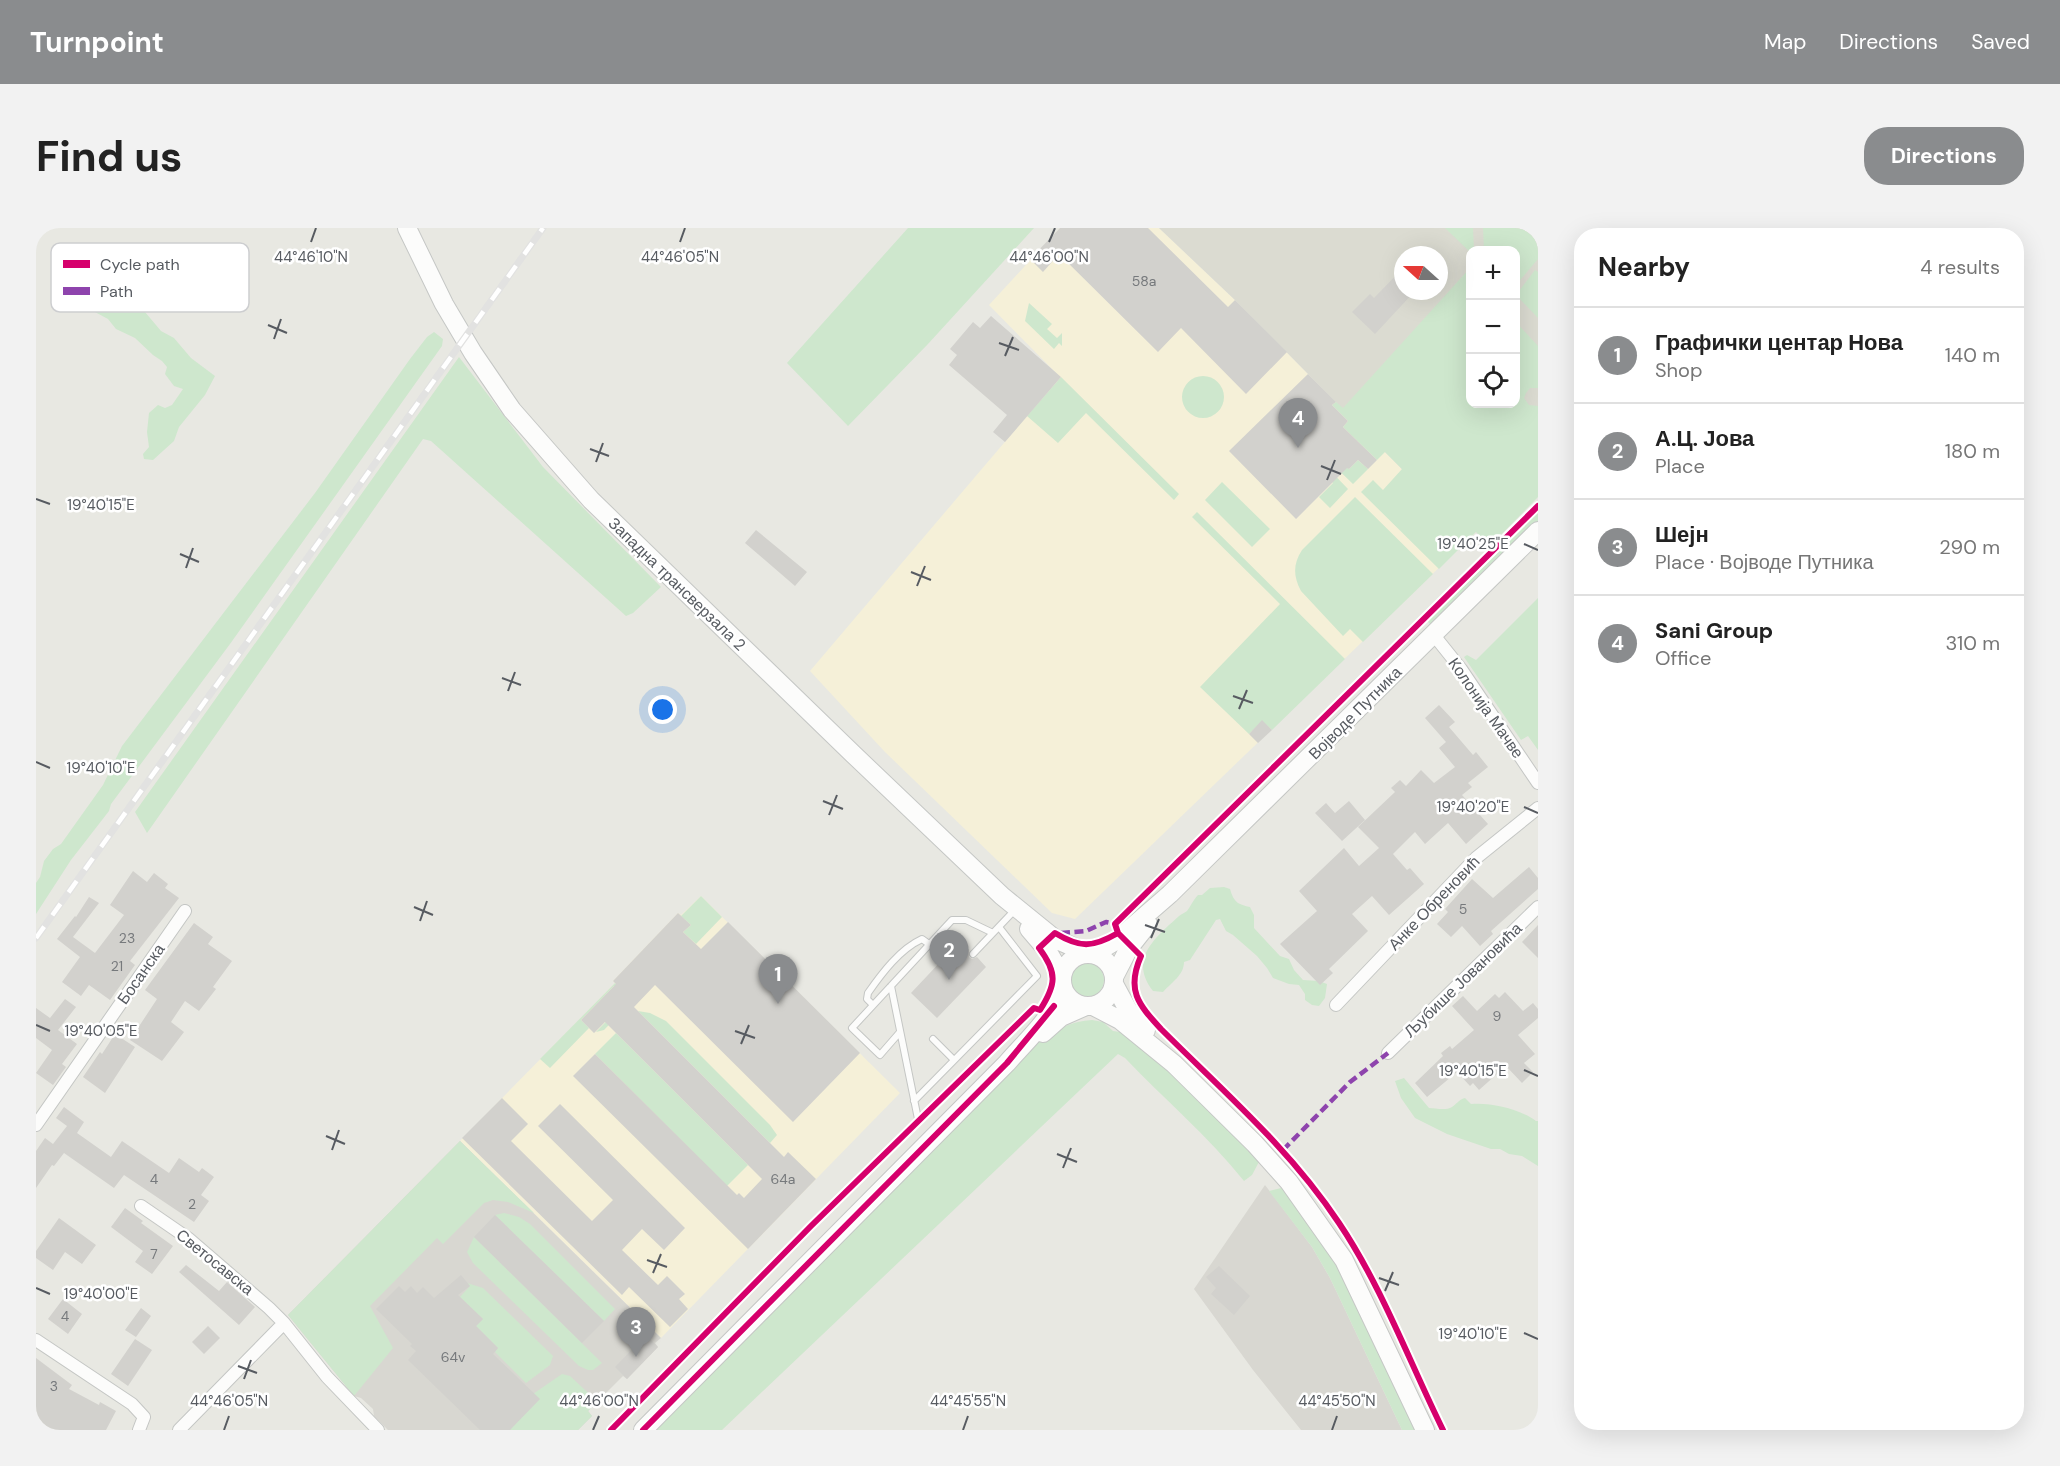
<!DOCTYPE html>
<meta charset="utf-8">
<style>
:root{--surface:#fff;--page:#f2f2f2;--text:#222;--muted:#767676;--line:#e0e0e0;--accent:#8a8c8e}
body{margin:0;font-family:"DM Sans",sans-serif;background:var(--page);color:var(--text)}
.controls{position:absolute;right:18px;top:18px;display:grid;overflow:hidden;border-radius:12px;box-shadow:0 6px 24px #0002}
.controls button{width:54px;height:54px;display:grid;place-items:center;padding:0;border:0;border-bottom:2px solid var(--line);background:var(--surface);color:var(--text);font:30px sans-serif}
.compass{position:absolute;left:1358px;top:18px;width:54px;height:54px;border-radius:50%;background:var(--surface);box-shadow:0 6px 24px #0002;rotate:291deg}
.you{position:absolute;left:627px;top:482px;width:21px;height:21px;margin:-15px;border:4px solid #fff;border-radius:50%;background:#1a73e8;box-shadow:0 0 0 9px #1a73e833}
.badge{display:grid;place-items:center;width:39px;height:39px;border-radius:50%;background:var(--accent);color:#fff;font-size:20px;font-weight:700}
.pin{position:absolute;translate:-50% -50px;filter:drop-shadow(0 2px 3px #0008)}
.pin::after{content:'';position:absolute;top:32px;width:21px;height:18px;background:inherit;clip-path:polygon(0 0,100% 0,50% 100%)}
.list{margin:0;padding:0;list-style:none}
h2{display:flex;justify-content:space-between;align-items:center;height:78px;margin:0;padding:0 24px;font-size:26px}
h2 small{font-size:20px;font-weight:400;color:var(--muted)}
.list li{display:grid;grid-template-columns:39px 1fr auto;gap:18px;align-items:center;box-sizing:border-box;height:96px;padding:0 24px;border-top:2px solid var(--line)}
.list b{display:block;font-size:22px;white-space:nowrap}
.list p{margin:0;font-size:20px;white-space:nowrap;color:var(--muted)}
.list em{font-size:20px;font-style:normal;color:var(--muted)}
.icon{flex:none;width:33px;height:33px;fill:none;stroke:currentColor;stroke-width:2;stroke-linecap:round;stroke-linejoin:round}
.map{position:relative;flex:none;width:1502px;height:1202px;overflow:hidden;border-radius:24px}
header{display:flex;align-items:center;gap:36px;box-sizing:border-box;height:84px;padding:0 30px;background:var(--accent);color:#fff}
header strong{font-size:28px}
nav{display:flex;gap:33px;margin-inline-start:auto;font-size:21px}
.intro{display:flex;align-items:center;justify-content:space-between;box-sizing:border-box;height:144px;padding:0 36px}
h1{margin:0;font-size:42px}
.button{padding:15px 27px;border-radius:24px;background:var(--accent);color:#fff;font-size:21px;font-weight:700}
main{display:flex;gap:36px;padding:0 36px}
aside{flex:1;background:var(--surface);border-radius:24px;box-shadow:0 6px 24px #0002}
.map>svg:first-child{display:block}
.commercial{fill:#f5f0d8}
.industrial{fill:#d8d7d1}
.education{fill:#dbdbd1;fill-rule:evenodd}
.green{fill:#cee7cd}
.building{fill:#d2d1cd}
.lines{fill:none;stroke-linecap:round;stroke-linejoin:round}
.lane-casing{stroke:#c4c6c4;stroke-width:8}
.street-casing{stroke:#c4c6c4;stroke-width:14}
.secondary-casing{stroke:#c5c7c5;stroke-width:20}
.lane{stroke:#fcfcfb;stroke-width:6}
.street{stroke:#fcfcfb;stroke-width:12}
.secondary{stroke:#fcfcfb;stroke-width:18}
.rail-casing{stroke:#e2e2e1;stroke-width:7}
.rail{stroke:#fff;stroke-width:4.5;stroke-dasharray:14;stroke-linecap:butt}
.quiet{stroke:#8e44ad;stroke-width:4.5;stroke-dasharray:9 4.5;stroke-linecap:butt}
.cycleway-casing{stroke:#fff;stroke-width:10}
.cycleway{stroke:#d6006c;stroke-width:6}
.ticks{fill:none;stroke:#575b61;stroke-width:2}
.labels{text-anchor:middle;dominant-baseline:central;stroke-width:5;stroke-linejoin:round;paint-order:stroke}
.number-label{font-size:14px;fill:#76797c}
.street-label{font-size:16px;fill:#575b61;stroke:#fff}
.key{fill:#fff;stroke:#cdced0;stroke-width:1.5}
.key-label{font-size:16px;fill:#575b61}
.ticks-label{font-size:15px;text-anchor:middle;fill:#575b61;stroke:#fff;stroke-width:5;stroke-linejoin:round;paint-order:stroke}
</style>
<header>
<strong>Turnpoint</strong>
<nav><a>Map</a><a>Directions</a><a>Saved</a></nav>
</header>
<div class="intro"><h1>Find us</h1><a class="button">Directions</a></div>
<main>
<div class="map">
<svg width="1502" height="1202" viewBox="0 0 1502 1202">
<rect width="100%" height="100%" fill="#e8e8e2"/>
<path class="commercial" d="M1024 0H1123L1199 72 1366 241 1440 304 1039 691 1016 685 849 524 774 443 1024 149 953 77Z
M665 668 864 865 625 1110 424 913 579 755 577 753 642 685 645 687Z"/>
<path class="industrial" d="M424 913 625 1110 619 1115 622 1119 591 1151 587 1148 552 1183 556 1188 542 1202H352L338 1188 337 1181 325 1170 318 1168 252 1087Z
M1229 957 1276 1019 1294 1050 1366 1202H1265L1217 1142 1158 1061Z"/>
<path class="education" d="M1123 0H1502V250L1445 308 1366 241 1199 72ZM1434 22H1480V176H1434ZM1367 27H1403V63H1367Z"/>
<path class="green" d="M872 0H998L892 116 812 198 751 135Z
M1409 0H1437L1438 22 1434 24Z
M1447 0H1502V31L1480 57V22H1448Z
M40 37 58 41 69 46 86 60 89 69 109 84 125 103 138 110 155 130 179 148 169 167 143 199 138 213 117 232 108 231 107 226 113 219 111 204 113 185 122 177 129 180 136 177 147 161 138 158 129 146 131 139 126 133 117 127 99 110 80 101 72 91 18 62 23 54 19 49 25 42Z
M1434 40V176H1480V94L1502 118V160H1494L1490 165 1488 170 1493 177 1502 178V269L1454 318 1440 304 1403 341 1325 264 1337 252 1347 262 1366 241 1349 224 1341 232 1307 199 1312 193 1296 177 1300 174 1307 180Z
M1499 42 1502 44V90L1480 67Z
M993 75 1016 96 1011 101 1021 110 1026 105V118L1023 115 1018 121 989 93Z
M398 104 407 111 406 118 194 416 75 576 73 583 35 632 0 686V655L4 649 8 633 17 621 25 616 67 557 86 518 279 265 374 131 391 109Z
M423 129 507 239 625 359 597 385 590 388 395 213 387 211 111 605 99 584Z
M1146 169a21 21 0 1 1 42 0a21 21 0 1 1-42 0Z
M1025 149 1143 266 1138 272 1050 185 1022 215 991 188Z
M1295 223 1313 241 1322 232 1332 241 1317 256 1289 229Z
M1285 233 1312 261 1294 280 1283 269 1297 255 1280 238Z
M1186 254 1234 301 1216 319 1169 272Z
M1319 269 1397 346 1327 414 1314 401 1307 408 1265 363C1257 348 1257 336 1266 322Z
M1502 282V293L1397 399 1390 392Z
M1161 284 1309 431 1236 502 1226 493 1213 506 1164 459 1244 376 1156 289Z
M1502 370V522L1492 508 1485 512 1428 429 1431 427 1440 432Z
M1188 659 1194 661C1198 674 1201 676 1214 679L1218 687V700L1244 728 1253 731 1258 742 1267 752 1283 753 1291 756 1289 770 1283 778 1276 777 1269 772V766L1263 757 1253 756 1237 750 1231 740 1221 728 1197 707 1190 703 1184 691 1180 692 1154 732 1148 734C1148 747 1136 754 1127 764L1117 763C1092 731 1119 710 1143 688 1145 686 1149 685 1151 683 1155 678 1157 672 1162 667H1166L1174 660Z
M665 668 686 689 660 716 647 704 655 697 645 688Z
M1034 752a17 17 0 1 1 34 0a17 17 0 1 1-34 0Z
M579 755 597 772 568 802 560 804 592 771 578 758 545 792 553 800 514 840 504 831Z
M602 783 614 785 630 793 734 897 741 907 734 915Z
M1056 792 1067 794 1077 803 1091 805 1141 850 1224 932 1216 947 1208 953C1172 908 1128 871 1089 830L1082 826 686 1202H612L1005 810C1022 801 1036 793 1056 792Z
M580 805 712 937 691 958 559 826Z
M1368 850 1393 880C1400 880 1409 883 1416 879 1421 876 1422 872 1429 870L1435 876C1454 874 1484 881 1500 893H1502V938L1486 928 1473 926 1464 921H1455L1411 906 1379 890 1365 870 1359 853Z
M424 913 498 985 472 974 457 972 448 975 407 1016 401 1010 334 1078 357 1120 318 1168 252 1087Z
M1245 960 1250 961 1298 1029 1380 1202H1366L1294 1050 1276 1019 1233 963Z
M468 985 483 989 494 996 579 1081 568 1093 459 987Z
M438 1009 566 1135 557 1142H552L543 1138 437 1035 431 1024Z
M431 1055 447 1060 517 1128 514 1137 490 1155 459 1124 462 1120 440 1098 447 1091 424 1069 434 1058Z
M526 1146 534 1148 562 1174 552 1183 556 1188 542 1202H474L497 1166Z"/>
<path class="building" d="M1024 0H1112L1192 79 1199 72 1251 124 1210 166 1145 100 1122 124 1023 26 1007 44 994 31Z
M1367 40V63H1379L1339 106 1316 84 1334 66 1338 70Z
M955 88 1025 149 969 214 957 204 971 187 913 137 921 127 914 121 937 94 944 100Z
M1272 146 1300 174 1296 177 1312 193 1307 199 1341 232 1332 241 1322 232 1313 241 1311 240 1260 291 1193 223Z
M720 302 771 344 759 358 709 315Z
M1403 477 1419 494 1413 499 1437 527 1440 524 1452 539 1432 555 1436 559 1426 567 1452 596 1430 616 1412 595 1389 616 1379 604 1357 626 1371 642 1374 640 1388 656 1353 687 1336 668 1316 686 1332 703 1293 741 1297 745 1284 757 1244 716 1281 683 1263 663 1308 620 1323 638 1343 620 1322 599 1359 564 1355 560 1364 552 1370 558 1385 542 1398 555 1419 539 1403 520 1410 514 1389 490Z
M1226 492 1236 502 1222 515 1213 506Z
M1313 573 1329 592 1306 613 1279 585 1290 575 1299 585Z
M1493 639 1502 650V661L1455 703 1457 706 1444 718 1426 698 1415 709 1401 696 1412 684 1409 681 1436 651 1457 670Z
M97 643 111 654 118 645 132 656 129 660 143 670 94 733 99 737 74 772 53 757 45 768 26 754 44 729 21 711 39 688 40 689 53 669 63 675 37 709 59 725 88 687 74 677Z
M642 685 655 697 647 704 665 721 692 694 824 825 757 894 619 757 598 779 748 929 752 924 780 951 712 1021 537 848 559 826 701 967 703 965 708 970 726 951 569 794 558 805 545 792 580 756 577 753Z
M158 695 177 709 172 716 196 733 177 759 180 761 163 783 149 773 135 794 148 804 126 833 94 812 121 771 109 762Z
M1502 697V730L1486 714Z
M924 713 933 722V729L936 731 941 729 950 739 901 790 875 765Z
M1469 764 1487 783 1497 775 1502 781V790L1482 807 1499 826 1488 835 1497 844 1486 855 1470 838 1443 862 1437 855 1434 858 1421 844 1391 869 1379 855 1407 828 1405 825 1414 818 1416 821 1438 802 1416 778 1427 768 1441 783 1459 766 1463 770Z
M29 771 40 779 22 802 41 816 26 836 30 839 17 857 0 845 16 822 0 810V780L14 790Z
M79 806 99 819 69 865 47 849 64 824 66 826Z
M466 870 492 896 475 913 556 993 577 972 502 898 524 876 649 1000 628 1022 606 1001 586 1022 622 1057 631 1048 649 1066 643 1071 652 1081 634 1099 593 1059 586 1067 426 910Z
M28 879 48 894 41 905 75 929 86 913 133 945 143 930 163 944 166 940 178 949 165 967 173 973 158 994 88 947 78 960 28 925 18 938 16 937 0 960V923L9 910 17 916 31 898 20 890Z
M89 980 107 993 105 995 137 1018 116 1046 99 1034 107 1023 75 999Z
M459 987 568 1093 546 1115 438 1009Z
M23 990 60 1017 46 1036 29 1024 17 1042 0 1030V1023Z
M150 1037 183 1063 191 1054 219 1079 203 1097 143 1044Z
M1183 1038 1214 1068 1198 1087 1175 1066 1180 1060 1170 1049Z
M425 1047 434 1058 422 1067 447 1091 440 1098 462 1120 457 1126 504 1171 474 1202H444L372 1132 380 1123 374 1118 376 1116 340 1081 363 1058 369 1064 375 1058 381 1065 387 1059 398 1070Z
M27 1071 46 1086 32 1106 12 1091Z
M105 1080 115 1088 100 1109 89 1102Z
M172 1098 184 1110 168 1126 156 1114Z
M610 1107 622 1119 591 1151 579 1139Z
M99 1111 116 1122 92 1158 75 1146Z
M0 1130 36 1157 33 1161 63 1177 64 1174 80 1183 70 1202H0Z"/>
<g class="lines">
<g class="lane-casing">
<path id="lane" d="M937 726 975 686
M855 758 882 891
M837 777 831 771 832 765C846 745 864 721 886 711L893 716
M864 804 844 827 816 800 916 692H930L957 705
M897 811 918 832
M878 873 1001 748 963 699"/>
</g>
<g class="street-casing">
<path id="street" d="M1397 406 1425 441 1502 555
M1300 777 1440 630 1502 580
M1352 825 1502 679
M0 897 149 683
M105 978 153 1011 233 1080 248 1095 291 1149 342 1202
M0 1112 96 1176 108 1189 103 1202
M143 1202 248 1095"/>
</g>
<g class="secondary-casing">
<path id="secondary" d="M371 0 408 76 437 125 476 182 555 272 817 526 966 668 1019 711 1051 725
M993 701 1011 722 1026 748
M1026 752a26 26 0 1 1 52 0a26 26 0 1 1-52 0Z
M1058 726 1081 712 1134 666 1502 303
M1078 749 1093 720 1112 696
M1078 756 1092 782 1110 802
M1057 778 1084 792 1138 836 1219 916 1253 954 1308 1032 1389 1202
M1007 805 1025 789 1050 778
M607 1202 971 835C991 812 1017 789 1027 760"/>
</g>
<use href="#lane" class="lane"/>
<use href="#street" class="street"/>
<use href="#secondary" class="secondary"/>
<g class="rail-casing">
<path id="rail" d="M0 710 507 0"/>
</g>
<use href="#rail" class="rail"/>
<path class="quiet" d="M1025 705 1050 703 1070 694 1079 696
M1247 922 1314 854 1352 825"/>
<g class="cycleway-casing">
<path id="cycleway" d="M1082 705 1105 728C1090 762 1102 776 1125 801 1187 863 1254 921 1303 995 1346 1059 1373 1133 1407 1202
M575 1202 775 998 998 780 1004 782C1020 757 1022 745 1003 720L1019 705C1044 720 1056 720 1082 705L1079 696 1502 278
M607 1202 971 835 1018 778"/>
</g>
<use href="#cycleway" class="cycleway"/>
</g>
<path class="ticks" d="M275 14 280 0M644 14 649 0M1013 14 1019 0M232 97 251 105M238 111 245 91M963 115 983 122M969 128 977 109M554 221 573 228M560 234 567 215M1285 238 1305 246M1291 252 1299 232M0 271 14 276M1488 316 1502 322M144 326 163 334M150 340 157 320M875 344 895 352M881 358 889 338M466 450 485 457M472 463 479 444M1197 468 1217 475M1203 481 1211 462M0 534 14 540M787 573 807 581M1488 579 1502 585M793 587 801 567M378 679 397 687M384 693 391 673M1109 697 1129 704M1115 710 1123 691M0 797 14 803M699 803 719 810M705 816 713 797M1488 842 1502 848M290 908 309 916M296 922 303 902M1021 926 1041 934M1027 940 1035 920M611 1032 631 1039M617 1045 625 1026M1343 1050 1363 1057M0 1060 14 1066M1349 1063 1357 1044M1488 1105 1502 1111M202 1138 221 1145M208 1151 215 1132M188 1202 193 1188M557 1202 563 1188M927 1202 932 1188M1296 1202 1301 1188"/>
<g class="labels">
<g class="number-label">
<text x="1108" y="53">58a</text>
<text x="1427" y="681">5</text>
<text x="91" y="710">23</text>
<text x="81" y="738">21</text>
<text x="1461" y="788">9</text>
<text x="118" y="951">4</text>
<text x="747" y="951">64a</text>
<text x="156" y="976">2</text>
<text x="118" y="1026">7</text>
<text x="29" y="1088">4</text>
<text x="417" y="1129">64v</text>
<text x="18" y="1158">3</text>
</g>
<g class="street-label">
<text transform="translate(641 356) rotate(44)">Западна трансверзала 2</text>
<text transform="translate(1450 480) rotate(55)">Колонија Мачве</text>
<text transform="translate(1319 485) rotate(-45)">Војводе Путника</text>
<text transform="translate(1398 675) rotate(-46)">Анке Обреновић</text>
<text transform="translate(105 746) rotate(-55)">Босанска</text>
<text transform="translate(1427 752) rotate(-44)">Љубише Јовановића</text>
<text transform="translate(179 1034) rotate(39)">Светосавска</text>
</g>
</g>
<rect x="15" y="15" width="198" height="69" rx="9" class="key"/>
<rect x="27" y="32" width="27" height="8" fill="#d6006c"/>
<rect x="27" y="59" width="27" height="8" fill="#8e44ad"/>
<g class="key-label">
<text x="64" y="42">Cycle path</text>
<text x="64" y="69">Path</text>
</g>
<g class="ticks-label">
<text x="275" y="34">44°46'10"N</text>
<text x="644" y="34">44°46'05"N</text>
<text x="1013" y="34">44°46'00"N</text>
<text x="65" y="282">19°40'15"E</text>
<text x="1437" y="321">19°40'25"E</text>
<text x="65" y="545">19°40'10"E</text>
<text x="1437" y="584">19°40'20"E</text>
<text x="65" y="808">19°40'05"E</text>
<text x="1437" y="848">19°40'15"E</text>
<text x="65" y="1071">19°40'00"E</text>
<text x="1437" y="1111">19°40'10"E</text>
<text x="193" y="1178">44°46'05"N</text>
<text x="563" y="1178">44°46'00"N</text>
<text x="932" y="1178">44°45'55"N</text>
<text x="1301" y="1178">44°45'50"N</text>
</g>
</svg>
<div class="controls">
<button>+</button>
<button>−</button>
<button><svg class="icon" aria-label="locate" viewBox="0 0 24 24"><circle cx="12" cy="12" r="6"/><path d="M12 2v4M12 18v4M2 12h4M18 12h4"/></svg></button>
</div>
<svg class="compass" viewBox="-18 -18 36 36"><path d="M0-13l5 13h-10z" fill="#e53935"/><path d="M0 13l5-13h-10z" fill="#767676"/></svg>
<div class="you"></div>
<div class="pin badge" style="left:742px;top:776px">1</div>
<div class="pin badge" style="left:913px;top:752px">2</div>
<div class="pin badge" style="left:600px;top:1129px">3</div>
<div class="pin badge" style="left:1262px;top:220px">4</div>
</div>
<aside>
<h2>Nearby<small>4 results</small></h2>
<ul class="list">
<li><span class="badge">1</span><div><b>Графички центар Нова</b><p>Shop</p></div><em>140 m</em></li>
<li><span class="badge">2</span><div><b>А.Ц. Јова</b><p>Place</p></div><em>180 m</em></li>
<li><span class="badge">3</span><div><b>Шејн</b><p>Place · Војводе Путника</p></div><em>290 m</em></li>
<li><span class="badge">4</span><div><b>Sani Group</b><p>Office</p></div><em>310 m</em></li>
</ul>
</aside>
</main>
